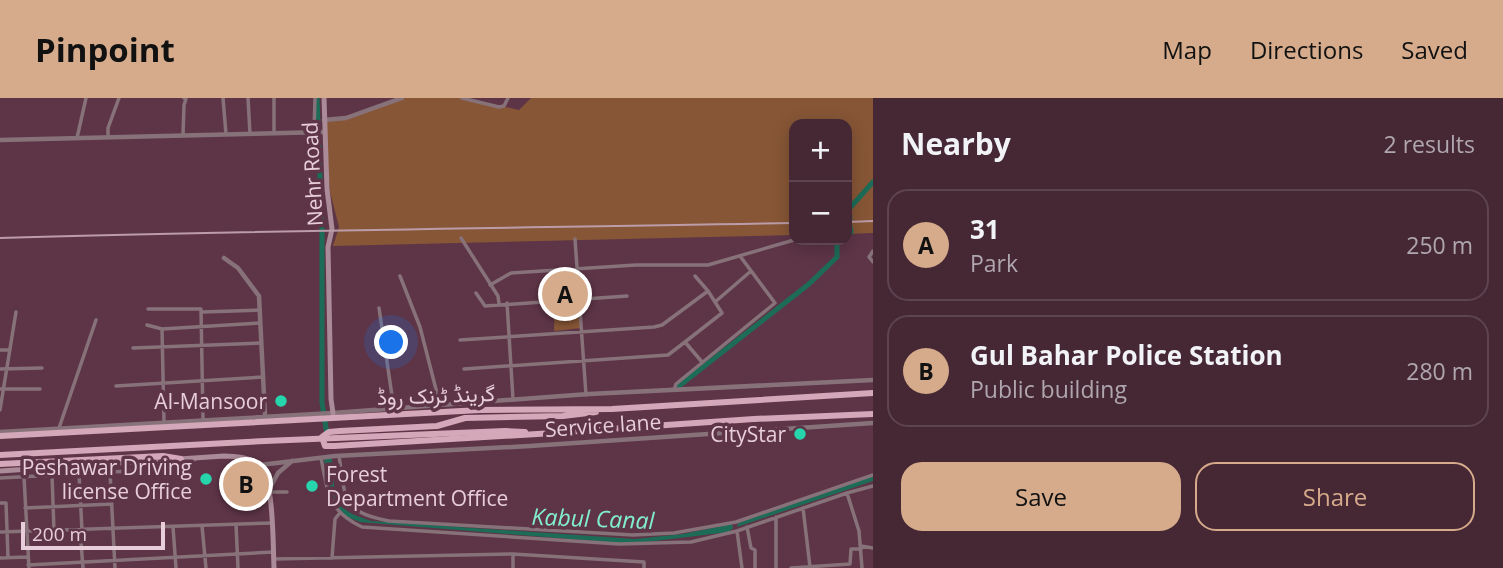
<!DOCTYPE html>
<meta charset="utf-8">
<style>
:root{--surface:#462835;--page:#4d303d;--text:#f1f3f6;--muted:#b0a6ad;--line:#5e4450;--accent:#d6ab8b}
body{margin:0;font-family:"Open Sans",Vazirmatn,sans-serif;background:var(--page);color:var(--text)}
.controls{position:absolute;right:21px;top:21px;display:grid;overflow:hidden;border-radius:14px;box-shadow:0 4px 18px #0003}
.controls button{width:63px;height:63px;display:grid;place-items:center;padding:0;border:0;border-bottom:2px solid var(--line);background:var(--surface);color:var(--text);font:35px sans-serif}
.scale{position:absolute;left:21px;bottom:18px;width:144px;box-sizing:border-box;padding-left:7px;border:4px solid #e8ced8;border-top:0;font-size:19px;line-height:24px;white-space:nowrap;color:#e8ced8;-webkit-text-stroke:5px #5e3547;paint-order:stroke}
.you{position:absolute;left:392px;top:245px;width:24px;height:24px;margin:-18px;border:5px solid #fff;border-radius:50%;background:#1a73e8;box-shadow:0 0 0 10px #1a73e833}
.badge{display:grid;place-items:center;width:46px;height:46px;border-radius:50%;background:var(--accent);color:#111;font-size:23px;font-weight:700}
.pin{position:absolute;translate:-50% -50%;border:4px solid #fff;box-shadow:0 2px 7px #0006}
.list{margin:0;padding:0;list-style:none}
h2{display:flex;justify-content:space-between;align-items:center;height:91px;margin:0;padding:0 28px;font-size:30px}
h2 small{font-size:23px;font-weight:400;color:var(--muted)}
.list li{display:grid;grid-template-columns:46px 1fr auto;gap:21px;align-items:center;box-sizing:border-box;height:112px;margin:0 14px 14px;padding:0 14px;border:2px solid var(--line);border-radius:21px}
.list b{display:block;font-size:26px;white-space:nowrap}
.list p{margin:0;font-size:23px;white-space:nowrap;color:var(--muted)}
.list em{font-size:23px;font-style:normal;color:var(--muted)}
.actions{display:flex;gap:14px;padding:21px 28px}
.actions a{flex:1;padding:16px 0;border:2px solid var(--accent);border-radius:21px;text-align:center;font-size:24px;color:var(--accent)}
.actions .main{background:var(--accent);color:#111}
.map{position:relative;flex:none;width:873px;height:470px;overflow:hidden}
header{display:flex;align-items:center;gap:42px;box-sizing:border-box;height:98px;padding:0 35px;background:var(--accent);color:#111}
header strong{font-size:33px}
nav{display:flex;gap:38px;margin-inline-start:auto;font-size:24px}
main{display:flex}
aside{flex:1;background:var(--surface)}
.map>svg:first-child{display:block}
.green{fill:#875636}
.water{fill:#1d6c58}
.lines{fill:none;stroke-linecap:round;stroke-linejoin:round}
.canal{stroke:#1d6c58;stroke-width:5}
.minor{stroke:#87727a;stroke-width:3.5}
.tertiary{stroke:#87727a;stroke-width:4.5}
.secondary{stroke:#ab8b98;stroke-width:5}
.trunk{stroke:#d4a7b9;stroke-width:6}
.rail{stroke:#bb9ca8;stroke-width:2}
.trunk-bridge{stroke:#d4a7b9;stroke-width:6}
.poi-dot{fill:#27d5ad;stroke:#5e3547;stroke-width:2.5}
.labels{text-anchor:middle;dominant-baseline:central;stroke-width:7;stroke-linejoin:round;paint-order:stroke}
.street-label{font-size:21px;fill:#e8ced8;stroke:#5e3547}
.poi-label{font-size:21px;fill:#e8ced8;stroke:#5e3547;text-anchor:end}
.water-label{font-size:23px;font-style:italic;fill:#82eece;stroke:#5e3547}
</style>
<header>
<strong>Pinpoint</strong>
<nav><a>Map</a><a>Directions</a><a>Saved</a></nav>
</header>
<main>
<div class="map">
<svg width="873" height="470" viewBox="0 0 873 470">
<rect width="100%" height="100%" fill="#5e3547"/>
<path class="green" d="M401 0H464L519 12 531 0H873V135L847 136V26H794V137L333 148 339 129 330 94 324 22 346 20Z
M577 202 581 230 554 233 555 203Z"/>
<path class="water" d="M324 361H332C333 378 333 404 349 414 355 418 364 420 371 423L635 441 683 436 732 426 733 430 729 434 646 444 619 445 360 424 340 416 328 383Z
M873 378V383L737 429 738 425Z"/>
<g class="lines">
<path class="canal" d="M317 0 322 134V305L327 336
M850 121 849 111 873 84
M847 135 851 134 850 128
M679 288 809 186 837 159V142"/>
<path class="minor" d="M223 0 226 36
M248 0 250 36
M274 0V35
M462 0 499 9 504 8 508 0
M314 34 315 0
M183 37 184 7 186 1 184 0
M108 39V30L119 0
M77 40 86 0
M461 140 498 198 499 206
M575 141 586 297
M873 153 869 159 873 164
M400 178 420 229 440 307
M490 187 511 175 636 167H708L794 142
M476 195 485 208 627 198
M715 204 751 173
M507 205 513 301
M379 210 394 311
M148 211H201L203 322
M202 214 260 212
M147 227 162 231 260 225
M162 231 164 324
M460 242 654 229 662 227 708 193
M685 244 722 215 708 193 695 178
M133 250 261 245
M0 252H10
M0 271 42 270
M464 271 668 257 685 244 702 264
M116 288 263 279
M0 291H40
M674 292 676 286 775 205 740 158
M0 312 16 214
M59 330 96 222
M339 358C346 402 341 414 389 423L633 437 674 435 736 424 873 377
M321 360C328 395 328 413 362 429L619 446 691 444 737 433 847 395 873 388
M110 374 115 470
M79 376 82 432
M52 377 54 433
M24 379 29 470
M0 380 186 370 196 360
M270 394H287
M847 395 859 433 862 470
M0 405H6L8 459
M25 410 112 406
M803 410 810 469
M776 419V470
M236 426 238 470
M202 428 206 470
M173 429 176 470
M747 429 751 450 755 452V470
M80 432 83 470
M737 433 742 470
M0 434 271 425
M861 448 873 450
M0 460 27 459
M332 460 335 421 339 416
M274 461 513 456 644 464V470
M28 467 273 454
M513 470V456
M791 470 850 466 851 451H861"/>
<path class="tertiary" d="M324 22 346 20 402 0
M0 42 325 34
M224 160 238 170 259 198 265 318
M0 334 333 315 589 296 873 282
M260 367 335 358 530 348 873 325
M270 390 278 375 292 363"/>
<path class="secondary" d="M324 0 327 91 332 131 328 149 331 301 333 315
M0 373 224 358C236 358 252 359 260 368 274 382 273 449 274 470"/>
<path class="trunk" d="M505 333 525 334
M550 335 754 321 873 316
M554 335 334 348H325L322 339 329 334 340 333 437 328 465 320 563 318 596 314
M0 338 480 312 612 311 873 295
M0 357 265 343
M0 366 163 358 181 361"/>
<path class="rail" d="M847 124 873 123
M0 140C265 132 529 130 794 125"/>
<path class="trunk-bridge" d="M265 343 505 333"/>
</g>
<g class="poi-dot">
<circle cx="281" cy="303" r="7"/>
<circle cx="800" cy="336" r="7"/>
<circle cx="206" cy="381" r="7"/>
<circle cx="312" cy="388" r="7"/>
</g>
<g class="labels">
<g class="street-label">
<text transform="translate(312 76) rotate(-93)">Nehr Road</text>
<text transform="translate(436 297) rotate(-2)">گرینڈ ٹرنک روڈ</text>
<text transform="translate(603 327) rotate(-4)">Service lane</text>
</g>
<g class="poi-label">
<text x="267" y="303">Al-Mansoor</text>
<text x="786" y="336">CityStar</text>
<text x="192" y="369">Peshawar Driving<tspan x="192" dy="24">license Office</tspan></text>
<text x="326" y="376" text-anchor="start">Forest<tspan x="326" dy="24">Department Office</tspan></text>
</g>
<g class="water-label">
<text transform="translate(593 420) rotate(2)">Kabul Canal</text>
</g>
</g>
</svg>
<div class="controls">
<button>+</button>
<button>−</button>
</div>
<div class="scale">200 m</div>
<div class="you"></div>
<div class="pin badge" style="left:565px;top:196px">A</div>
<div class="pin badge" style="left:246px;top:386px">B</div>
</div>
<aside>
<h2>Nearby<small>2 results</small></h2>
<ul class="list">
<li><span class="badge">A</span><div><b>31</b><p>Park</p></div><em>250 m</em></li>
<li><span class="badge">B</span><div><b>Gul Bahar Police Station</b><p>Public building</p></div><em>280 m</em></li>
</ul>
<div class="actions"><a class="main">Save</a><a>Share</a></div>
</aside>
</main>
